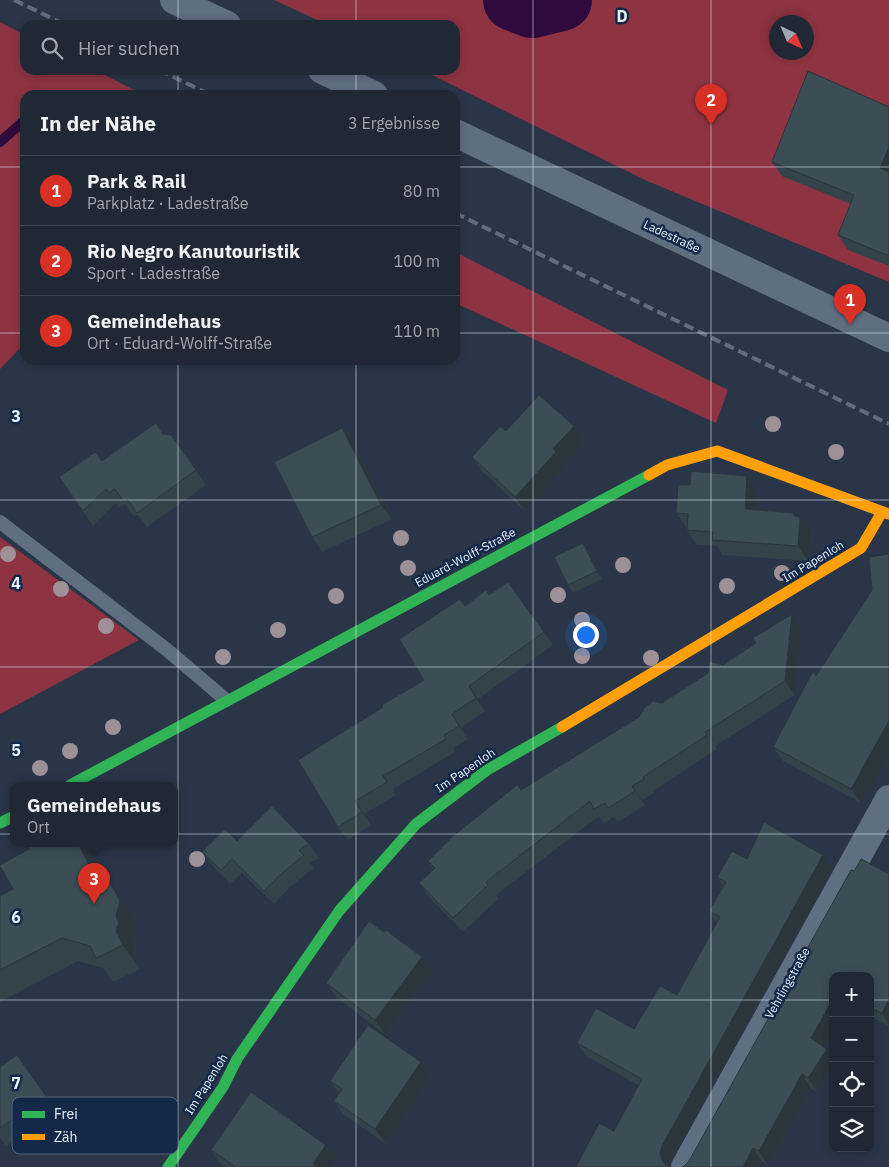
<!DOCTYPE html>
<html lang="de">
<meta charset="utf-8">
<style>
:root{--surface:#202835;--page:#2d3441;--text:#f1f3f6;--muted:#a2a6ad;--line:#3d4450;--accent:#d93025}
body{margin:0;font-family:"IBM Plex Sans",sans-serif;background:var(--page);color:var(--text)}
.controls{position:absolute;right:15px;bottom:15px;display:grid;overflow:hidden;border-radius:10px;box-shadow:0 2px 8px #0003}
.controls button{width:45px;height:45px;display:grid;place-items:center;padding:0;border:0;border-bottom:1px solid var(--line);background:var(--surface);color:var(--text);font:25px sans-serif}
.compass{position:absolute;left:769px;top:15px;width:45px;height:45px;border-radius:50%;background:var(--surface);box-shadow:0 2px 8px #0003;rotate:136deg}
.you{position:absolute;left:585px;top:634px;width:18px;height:18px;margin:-12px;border:4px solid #fff;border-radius:50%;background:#1a73e8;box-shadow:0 0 0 8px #1a73e833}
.badge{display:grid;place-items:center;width:32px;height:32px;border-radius:50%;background:var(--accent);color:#fff;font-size:16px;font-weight:700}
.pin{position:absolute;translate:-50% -41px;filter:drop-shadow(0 1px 2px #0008)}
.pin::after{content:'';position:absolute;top:26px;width:18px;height:15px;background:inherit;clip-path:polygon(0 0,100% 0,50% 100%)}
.popup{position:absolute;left:10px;top:782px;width:168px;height:65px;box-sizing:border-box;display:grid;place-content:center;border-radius:10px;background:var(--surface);filter:drop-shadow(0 1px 4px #0005);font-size:16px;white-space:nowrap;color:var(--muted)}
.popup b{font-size:19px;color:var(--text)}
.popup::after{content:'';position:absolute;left:50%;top:100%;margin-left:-10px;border:10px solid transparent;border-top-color:var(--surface)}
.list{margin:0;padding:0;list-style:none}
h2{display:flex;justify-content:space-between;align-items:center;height:65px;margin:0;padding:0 20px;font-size:21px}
h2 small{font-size:16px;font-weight:400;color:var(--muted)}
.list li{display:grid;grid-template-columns:32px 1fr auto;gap:15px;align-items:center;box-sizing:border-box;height:70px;padding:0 20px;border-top:1px solid var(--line)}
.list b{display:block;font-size:19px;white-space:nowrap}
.list p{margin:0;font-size:16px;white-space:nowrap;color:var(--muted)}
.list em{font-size:16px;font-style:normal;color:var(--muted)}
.icon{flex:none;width:28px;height:28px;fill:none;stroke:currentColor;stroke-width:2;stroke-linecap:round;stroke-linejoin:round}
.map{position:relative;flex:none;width:889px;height:1167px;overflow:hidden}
.search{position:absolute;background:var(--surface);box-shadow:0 2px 8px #0003;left:20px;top:20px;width:440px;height:55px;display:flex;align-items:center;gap:12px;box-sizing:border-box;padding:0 18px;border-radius:15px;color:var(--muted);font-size:19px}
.panel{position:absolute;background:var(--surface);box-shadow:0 2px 8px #0003;left:20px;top:90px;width:440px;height:275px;border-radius:15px}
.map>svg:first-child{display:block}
.green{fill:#8d3341;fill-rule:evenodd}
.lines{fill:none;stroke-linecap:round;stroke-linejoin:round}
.stream{stroke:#2f0a3d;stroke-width:10}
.river{stroke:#2f0a3d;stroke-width:62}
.lane{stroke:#606e82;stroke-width:14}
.street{stroke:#606e82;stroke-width:28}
.fast{stroke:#30b455;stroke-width:11}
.slow{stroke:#ff9f0a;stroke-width:11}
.rail{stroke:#616c7c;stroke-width:4;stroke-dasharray:10 5;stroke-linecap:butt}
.tree{fill:#9e9097}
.wall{fill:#344249}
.shaded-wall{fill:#2a363c}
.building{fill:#3c4d55;stroke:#2a363c}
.grid{fill:none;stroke:#eaf3ff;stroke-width:1;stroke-opacity:0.55}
.labels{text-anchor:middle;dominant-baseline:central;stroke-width:5;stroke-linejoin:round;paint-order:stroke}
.street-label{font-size:12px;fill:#eaf3ff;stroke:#142948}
.key{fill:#142948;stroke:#54667f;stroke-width:1}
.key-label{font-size:14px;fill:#eaf3ff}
.grid-label{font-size:16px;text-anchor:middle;font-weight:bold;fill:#eaf3ff;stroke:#142948;stroke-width:5;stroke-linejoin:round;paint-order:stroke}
</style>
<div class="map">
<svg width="889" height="1167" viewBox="0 0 889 1167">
<rect width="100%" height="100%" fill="#2a3647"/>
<path class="green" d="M274 0H889V282L645 180 422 70H455V25H328ZM776 22H806V52H776Z
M0 22 25 35V70H95L144 95H25V343L0 369Z
M455 252 728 390 716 423 455 303Z
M0 537 139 640 0 714Z"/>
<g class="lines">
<path class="stream" d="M0 142 25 120"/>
<path class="river" d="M514 0 532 7 561 0"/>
<path class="lane" d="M0 522 166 649 226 700"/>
<path class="street" d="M174 0 227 25
M322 70 374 95
M455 133 889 338
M685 1167 889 799"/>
<path class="fast" d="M70 785 649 475
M0 823 14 816
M168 1167 223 1087 237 1059 339 911 416 824 487 770 562 727"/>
<path class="slow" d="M649 475 667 465 717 451 889 514
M562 727 861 548 882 512"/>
<path class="rail" d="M14 0 66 25
M159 70 211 95
M455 213 889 424"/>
</g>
<g class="tree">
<circle cx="773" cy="424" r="8"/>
<circle cx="836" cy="452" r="8"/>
<circle cx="401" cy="538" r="8"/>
<circle cx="8" cy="554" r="8"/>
<circle cx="623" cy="565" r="8"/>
<circle cx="408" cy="568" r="8"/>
<circle cx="782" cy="573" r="8"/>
<circle cx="727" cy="586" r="8"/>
<circle cx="61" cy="589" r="8"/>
<circle cx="558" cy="595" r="8"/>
<circle cx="336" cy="596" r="8"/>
<circle cx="582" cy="620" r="8"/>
<circle cx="106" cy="626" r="8"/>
<circle cx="278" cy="630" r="8"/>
<circle cx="582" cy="656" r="8"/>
<circle cx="223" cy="657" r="8"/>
<circle cx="651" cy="658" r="8"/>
<circle cx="113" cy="727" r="8"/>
<circle cx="70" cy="751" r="8"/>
<circle cx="40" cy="768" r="8"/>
<circle cx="197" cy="859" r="8"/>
</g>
<path class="wall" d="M889 107V266L848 250 838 235 851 204 782 176 772 162Z
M342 428 353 442 392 519 322 552 312 537Z
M506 431 584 441 564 463 566 466 525 511 483 472 472 457Z
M163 434 171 435 206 485 147 527 137 514 134 517 125 504 119 508 116 503 93 526 59 477 102 461Z
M757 491 756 510 797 517 811 532 808 561 722 555 717 546 697 545 687 530V527H686L676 513Z
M583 543 588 551 602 579 573 593 568 585Z
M889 554 861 803 783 761 773 747 816 675 872 590Z
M508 582 553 645 478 699 485 711 461 728 468 739 453 748 455 752 393 789 396 795 364 814 371 825 348 840 338 827 424 680 465 606 489 595Z
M801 628 795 695 715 746 717 749 653 791 654 793 642 800 645 805 618 822 614 817 604 823 599 816 496 895 498 899 463 932 429 897 419 883 433 869 428 861 521 790 662 703Z
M237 841 309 844 319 858 310 863 314 868 291 886 274 904 242 873 230 884 212 865 202 852Z
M747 859 833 868 671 1159 669 1167 614 1131 638 1085 586 1056 577 1043 634 1029 677 995 717 923 709 911 723 886 717 877Z
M96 870 105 873 121 897 137 925 133 940 136 946 133 955 140 969 113 982 103 968 78 961 0 1002V896L13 889Z
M854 871 889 874V1026L870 1016V976H833V1030L823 1047 827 1049 833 1057V1068L817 1092 811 1088 768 1165 762 1162 759 1167H683L689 1161Z
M384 932 422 957 432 971 385 1034 336 997 326 983Z
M17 1055 56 1111 6 1146 0 1138V1067Z
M421 1062 431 1076 386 1144 344 1115 334 1101 339 1093 330 1081Z
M211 1150 336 1158 330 1167H225L220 1164Z"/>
<path class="shaded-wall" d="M889 147V181L880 168Z
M574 426 584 441 564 463 566 466 525 511 515 497 553 449Z
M342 428 353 442 392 519 381 505Z
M747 476 757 491 755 523 745 509Z
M794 513 800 521V517L811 532 808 561 798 546 794 516Z
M583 543 588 551 602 579 597 571Z
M792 614 801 628 795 695 785 681Z
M469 686 478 699 485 711 476 698Z
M452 714 461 728 468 739 459 726Z
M889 721V753L861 803 851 789Z
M632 786 642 800 645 805 635 791Z
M355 801 364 814 371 825 362 812Z
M78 843H82L107 891 91 868Z
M823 855 833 868 671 1159 669 1167H666L662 1161 660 1153 662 1146Z
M105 873 121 897 137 925 133 940 136 946 133 955 140 969 123 945 116 931V916Z
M422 957 432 971 385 1034 375 1020Z
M833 999V1030L821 1052 811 1038Z
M889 999V1024L882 1013Z
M827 1049 833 1057V1068L817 1092 808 1078Z
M421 1062 431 1076 386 1144 375 1129Z
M802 1074 811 1088 768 1165 759 1151Z
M326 1145 336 1158 330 1167H315L313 1164Z
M753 1148 762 1162 759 1167H743Z"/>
<path class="building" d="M808 71 889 107V147L880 168 889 172V256L838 235 854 195 772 162Z
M539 395 574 426 553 449 556 452 515 497 472 457 500 426 506 431Z
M156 423 163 434 171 435 196 470 137 513 127 499 124 502 115 489 109 493 106 489 83 511 59 477 95 452 102 461Z
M342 428 381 505 312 537 274 462Z
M691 471 747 476 745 509 794 513V516L800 517 798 546 712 540 713 532 687 530 688 514 676 513 678 485H690Z
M583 543 597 571 568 585 554 557Z
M889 554V721L851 789 773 747 813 671 816 676 872 590 869 557Z
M508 582 544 632 469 686 476 698 452 714 459 726 444 735 446 739 383 776 387 782 355 801 362 812 338 827 298 760 383 707 382 705 424 680 399 639 460 599 465 606 486 590 489 595Z
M792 614 785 681 705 732 707 735 643 777 644 779 632 786 635 791 608 808 605 803 594 809 590 801 486 882 488 885 453 918 419 883 435 868 428 861 453 836 517 785 521 790 639 717 644 708 653 701 662 703 708 673 709 661 723 665 756 643 753 638Z
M272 806 309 844 299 850 304 855 282 873 264 891 232 859 221 870 202 852 225 829 237 841Z
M764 822 823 855 662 1146 660 1153 662 1161 668 1167H576L599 1123 614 1131 642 1079 577 1043 596 1008 634 1029 660 986 677 995 720 917 709 911 726 882 717 877 732 851 747 859Z
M26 843H78L91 868 105 873 120 901 116 916 119 923 116 931 123 945 96 958 90 946 62 938 0 970V896L13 889 0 866V865L29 849Z
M861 859 889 874V999L882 1013 870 1008V976H833V999L811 1038 827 1049 808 1078 802 1074 759 1151 753 1148 743 1167H683L689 1161 851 870 854 871Z
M369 921 384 932 386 930 422 957 375 1020 326 983Z
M368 1025 421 1062 375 1129 334 1101 342 1089 330 1081Z
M17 1055 46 1096 0 1128V1067Z
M251 1092 326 1145 313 1164 318 1167H236L211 1150Z"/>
<path class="grid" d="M178 0V25M356 0V25M533 0V1167M711 0V1167M178 70V95M356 70V95M0 167H25M455 167H889M0 333H25M455 333H889M178 360V1167M356 360V1167M0 500H889M0 667H889M0 834H889M0 1000H833M870 1000H889"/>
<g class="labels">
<g class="street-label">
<text transform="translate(672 236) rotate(25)">Ladestraße</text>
<text transform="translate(465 557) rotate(-28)">Eduard-Wolff-Straße</text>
<text transform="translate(813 561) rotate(-31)">Im Papenloh</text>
<text transform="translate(465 770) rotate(-34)">Im Papenloh</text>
<text transform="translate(787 983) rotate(-61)">Vehrlingstraße</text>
<text transform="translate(206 1084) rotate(-58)">Im Papenloh</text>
</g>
</g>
<rect x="12" y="1097" width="166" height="57" rx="8" class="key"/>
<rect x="22" y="1111" width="23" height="7" fill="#30b455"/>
<rect x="22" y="1134" width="23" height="6" fill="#ff9f0a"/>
<g class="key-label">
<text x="54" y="1119">Frei</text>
<text x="54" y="1142">Zäh</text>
</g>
<g class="grid-label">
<text x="622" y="22">D</text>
<text x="16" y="422">3</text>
<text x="16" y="589">4</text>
<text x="16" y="756">5</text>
<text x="16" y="923">6</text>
<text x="16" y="1089">7</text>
</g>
</svg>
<div class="controls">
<button>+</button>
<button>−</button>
<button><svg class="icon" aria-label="locate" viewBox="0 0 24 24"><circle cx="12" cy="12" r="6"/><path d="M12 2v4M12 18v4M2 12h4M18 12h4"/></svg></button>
<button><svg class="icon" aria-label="layers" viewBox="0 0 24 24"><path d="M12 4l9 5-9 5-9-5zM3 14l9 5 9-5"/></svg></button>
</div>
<svg class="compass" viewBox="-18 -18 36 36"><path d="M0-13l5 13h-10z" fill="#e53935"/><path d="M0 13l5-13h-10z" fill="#a2a6ad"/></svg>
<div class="you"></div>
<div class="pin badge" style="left:850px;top:325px">1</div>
<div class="pin badge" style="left:711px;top:125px">2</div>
<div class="pin badge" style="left:94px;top:904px">3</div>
<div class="popup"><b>Gemeindehaus</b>Ort</div>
<div class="search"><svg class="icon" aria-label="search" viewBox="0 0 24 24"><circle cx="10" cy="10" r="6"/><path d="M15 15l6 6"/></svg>Hier suchen</div>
<section class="panel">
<h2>In der Nähe<small>3 Ergebnisse</small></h2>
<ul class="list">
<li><span class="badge">1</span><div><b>Park &amp; Rail</b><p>Parkplatz · Ladestraße</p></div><em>80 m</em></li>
<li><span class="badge">2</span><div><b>Rio Negro Kanutouristik</b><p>Sport · Ladestraße</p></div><em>100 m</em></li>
<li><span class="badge">3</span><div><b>Gemeindehaus</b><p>Ort · Eduard-Wolff-Straße</p></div><em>110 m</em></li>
</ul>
</section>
</div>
